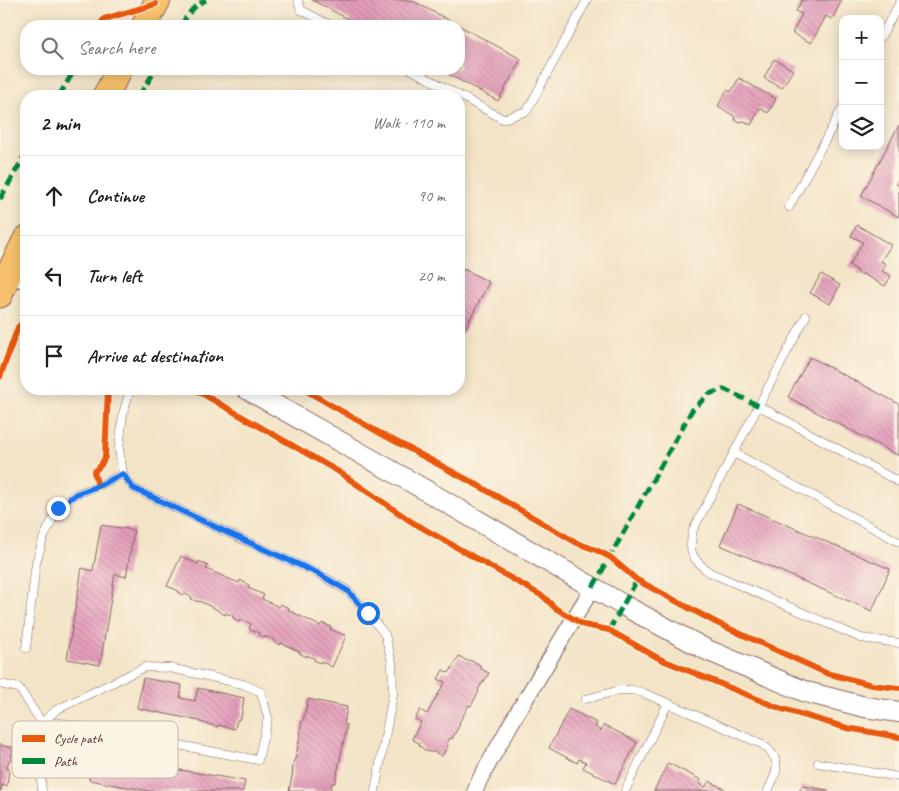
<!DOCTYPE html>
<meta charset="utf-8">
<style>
:root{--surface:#fff;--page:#f2f2f2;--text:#202124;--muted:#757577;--line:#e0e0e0}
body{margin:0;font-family:Caveat,sans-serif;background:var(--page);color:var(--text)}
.controls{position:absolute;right:15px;top:15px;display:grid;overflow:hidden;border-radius:10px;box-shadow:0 2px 12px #0003}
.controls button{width:45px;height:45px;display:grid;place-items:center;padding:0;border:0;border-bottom:1px solid var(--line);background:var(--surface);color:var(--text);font:25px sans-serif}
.stop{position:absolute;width:15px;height:15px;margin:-11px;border:4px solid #1a73e8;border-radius:50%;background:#fff}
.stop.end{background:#1a73e8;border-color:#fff;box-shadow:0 1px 5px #0008}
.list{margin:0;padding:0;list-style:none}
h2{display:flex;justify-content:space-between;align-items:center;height:65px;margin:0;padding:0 20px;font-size:21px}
h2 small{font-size:16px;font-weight:400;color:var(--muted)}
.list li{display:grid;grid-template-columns:32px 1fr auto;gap:15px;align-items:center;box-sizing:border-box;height:80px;padding:0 20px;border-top:1px solid var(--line)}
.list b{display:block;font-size:19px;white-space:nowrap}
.list em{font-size:16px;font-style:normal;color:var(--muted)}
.icon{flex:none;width:28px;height:28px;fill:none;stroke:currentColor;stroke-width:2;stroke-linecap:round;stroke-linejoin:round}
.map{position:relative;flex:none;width:899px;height:791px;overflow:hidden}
.search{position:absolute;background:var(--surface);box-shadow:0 2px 12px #0003;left:20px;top:20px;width:445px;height:55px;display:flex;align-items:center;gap:12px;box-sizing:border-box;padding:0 18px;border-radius:20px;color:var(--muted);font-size:19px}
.panel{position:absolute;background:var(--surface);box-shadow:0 2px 12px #0003;left:20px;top:90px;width:445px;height:305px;border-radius:20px}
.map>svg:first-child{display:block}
.building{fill:url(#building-back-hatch)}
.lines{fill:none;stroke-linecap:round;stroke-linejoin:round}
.service-casing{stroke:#856462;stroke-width:9}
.minor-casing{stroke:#856462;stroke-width:17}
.tertiary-casing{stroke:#856462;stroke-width:22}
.primary-casing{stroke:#856462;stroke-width:27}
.service{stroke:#fff;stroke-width:8}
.minor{stroke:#fff;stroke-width:15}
.tertiary{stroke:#fff;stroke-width:20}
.primary{stroke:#f7c06c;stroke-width:25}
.quiet{stroke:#00873e;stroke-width:5;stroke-dasharray:10 5;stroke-linecap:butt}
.cycleway-casing{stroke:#fcf5e5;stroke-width:9}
.cycleway{stroke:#e8590c;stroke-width:6}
.route{stroke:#1a73e8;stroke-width:6}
.key{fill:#fcf5e5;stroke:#c7b5ad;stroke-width:1}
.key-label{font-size:14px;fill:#4a1f2b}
</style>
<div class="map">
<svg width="899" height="791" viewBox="0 0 899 791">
<defs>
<pattern id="building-back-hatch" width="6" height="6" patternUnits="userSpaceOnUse" patternTransform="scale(1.25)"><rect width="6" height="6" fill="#e59fbc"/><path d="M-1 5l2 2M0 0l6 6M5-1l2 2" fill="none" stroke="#bc8199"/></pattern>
</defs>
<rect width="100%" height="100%" fill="#fcf5e5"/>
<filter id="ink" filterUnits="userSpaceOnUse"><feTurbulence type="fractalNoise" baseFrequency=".02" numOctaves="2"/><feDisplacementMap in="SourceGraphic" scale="10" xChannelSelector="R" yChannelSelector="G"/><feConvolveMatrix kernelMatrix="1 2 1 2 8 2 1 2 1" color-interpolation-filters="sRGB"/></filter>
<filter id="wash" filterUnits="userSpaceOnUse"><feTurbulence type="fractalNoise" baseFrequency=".0096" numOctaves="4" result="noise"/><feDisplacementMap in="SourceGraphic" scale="20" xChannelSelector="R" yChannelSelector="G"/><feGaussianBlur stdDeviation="1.12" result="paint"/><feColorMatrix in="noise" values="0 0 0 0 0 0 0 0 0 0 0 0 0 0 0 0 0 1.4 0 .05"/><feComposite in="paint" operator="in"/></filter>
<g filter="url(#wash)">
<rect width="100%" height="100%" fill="#f3e4c7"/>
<g id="blocks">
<path class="building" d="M312 0H408L412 2 413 1 521 59 498 101 439 69H459V26H358L350 22V20Z
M802 0H842L832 19 826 16 811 43 792 33 802 14 796 11Z
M774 59 793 70 782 88 764 78Z
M739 78 776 99 768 113 760 108 751 125 744 121 739 122 735 120 734 116 718 106 727 90 731 92Z
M899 125V179L896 184 899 186V217L861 196Z
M857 225 891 245 881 261 886 264 882 271 891 276 885 286 863 274 860 275 858 273 857 270 849 266 863 242 851 236Z
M464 269 489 282 463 333 459 330V280Z
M821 274 840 285 830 304 810 293Z
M810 357 899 404V456L788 397Z
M738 504 890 569 872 611 720 545Z
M101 525 134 530 126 577 115 574 100 665 67 659 82 568 93 571Z
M181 556 198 564 199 561 208 566 206 569 239 583 240 580 249 585 248 588 264 595 262 599 279 607 280 604 289 608 288 610 320 626 322 623 331 627 330 629 346 636 332 667 321 661 320 663 314 660 315 659 307 655V657L299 653 300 652 281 643 280 645 273 641 274 640 266 636V638L258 635 259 633 249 629 251 624 241 619 240 622 233 618V616L226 613 225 615 218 611V610L199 601V602L191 599 192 597 185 594 184 595 178 593 179 591 167 586Z
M459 656 467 661 468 660 475 662 480 665 481 669 489 673 483 683H482L478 690 479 691 471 706 469 705 459 723 460 724 452 739 450 738 446 745 448 746 442 756 434 752H429L425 750 419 745 420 744 412 739 421 722 415 719 420 710 427 714 445 682 438 679 443 670 449 673Z
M143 678 182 685 180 698 195 701 198 688 244 698 241 718H239L238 721 237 720 235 729 218 725V727L200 722V721L137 708Z
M308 699 347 707 344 725H347L335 783H332L330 791H289L293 771H292L294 760H295L301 732H300L302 721H303Z
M569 709 597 723 595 727 601 731 604 725 637 742 615 784 583 768 586 762 579 759 577 763 549 748Z
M0 744 4 746 13 748 11 760H9L7 768 9 769 7 786 2 785 1 791H0Z
M91 747 170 761 168 768 245 781 243 791H149L89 780 91 767 88 766Z
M668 763 701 780 699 784 706 787 709 781 728 791H654Z
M802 786 828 790V791H799Z"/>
</g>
</g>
<g filter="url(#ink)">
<use href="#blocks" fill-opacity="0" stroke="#856462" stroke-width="1"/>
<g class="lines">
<g class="service-casing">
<path id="service" d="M298 0 301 10 332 26
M880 38 899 4
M410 69 503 119 527 111 587 0
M789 207 843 107
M806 316 693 530C688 552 691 558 709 572L861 638 899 643
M130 389 123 414 119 449 123 474 133 488 226 532 317 573 348 591 368 613 385 635 392 662 393 694 375 791
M759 406 899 482
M734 453 899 542
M26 648 36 563 43 539 58 508 76 494 98 486 123 474
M145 667 170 668 243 684 261 692 268 718 258 760 61 723H42L56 710Z
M0 684 19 688 42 723 39 755 42 791
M586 699 620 690H632L644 693 762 744C783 760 778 770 768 791
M818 763 899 777
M625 791 668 703"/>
</g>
<g class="minor-casing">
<path id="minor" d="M475 791 480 779 513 720 593 587"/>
</g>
<g class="tertiary-casing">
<path id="tertiary" d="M10 271 26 279
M247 389 413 483 623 605 707 650 806 692 865 707 899 712"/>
</g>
<g class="primary-casing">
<path id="primary" d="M144 26 158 0
M105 96 120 69
M0 295 10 271 26 239"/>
</g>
<use href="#service" class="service"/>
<use href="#minor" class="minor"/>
<use href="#tertiary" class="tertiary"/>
<use href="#primary" class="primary"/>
<path class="quiet" d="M181 26C188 14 193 6 206 0
M59 96 75 69
M139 96 156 69
M0 199 26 153
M593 587 692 410 709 394 724 389 759 406
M609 630 637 580"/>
<g class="cycleway-casing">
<path id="cycleway" d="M99 26 104 19 156 4
M0 377 18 327 26 319
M194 389 339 472 412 522 544 597 555 608 584 625 609 630 660 659 779 708 847 728 899 737
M303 389 378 432 479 486 577 543 596 550 610 557 637 580 717 623 826 673 872 685 899 688
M98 486 94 472 101 465 105 457 108 389"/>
</g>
<use href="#cycleway" class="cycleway"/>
</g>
</g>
<g class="lines" filter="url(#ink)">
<path class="route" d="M58 508 76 494 98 486 123 474 133 488 226 532 317 573 348 591 368 613"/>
</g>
<rect x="12" y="721" width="166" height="57" rx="8" class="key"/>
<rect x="22" y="735" width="23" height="7" fill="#e8590c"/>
<rect x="22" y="758" width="23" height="6" fill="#00873e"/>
<g class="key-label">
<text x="54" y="743">Cycle path</text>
<text x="54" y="766">Path</text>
</g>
</svg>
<div class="controls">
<button>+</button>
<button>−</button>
<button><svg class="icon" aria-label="layers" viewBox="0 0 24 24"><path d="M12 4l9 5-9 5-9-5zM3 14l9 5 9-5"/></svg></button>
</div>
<div class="stop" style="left:368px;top:613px"></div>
<div class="stop end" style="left:58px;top:508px"></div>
<div class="search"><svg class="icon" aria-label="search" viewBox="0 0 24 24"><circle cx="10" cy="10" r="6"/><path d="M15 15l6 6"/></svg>Search here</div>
<section class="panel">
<h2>2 min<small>Walk · 110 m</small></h2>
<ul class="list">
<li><svg class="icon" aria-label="ahead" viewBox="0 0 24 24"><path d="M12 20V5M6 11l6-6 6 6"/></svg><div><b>Continue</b></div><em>90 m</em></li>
<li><svg class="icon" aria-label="left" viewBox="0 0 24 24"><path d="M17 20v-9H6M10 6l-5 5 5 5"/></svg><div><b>Turn left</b></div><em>20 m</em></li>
<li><svg class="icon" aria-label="arrive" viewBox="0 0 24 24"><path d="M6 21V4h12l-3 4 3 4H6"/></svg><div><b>Arrive at destination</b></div></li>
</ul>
</section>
</div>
